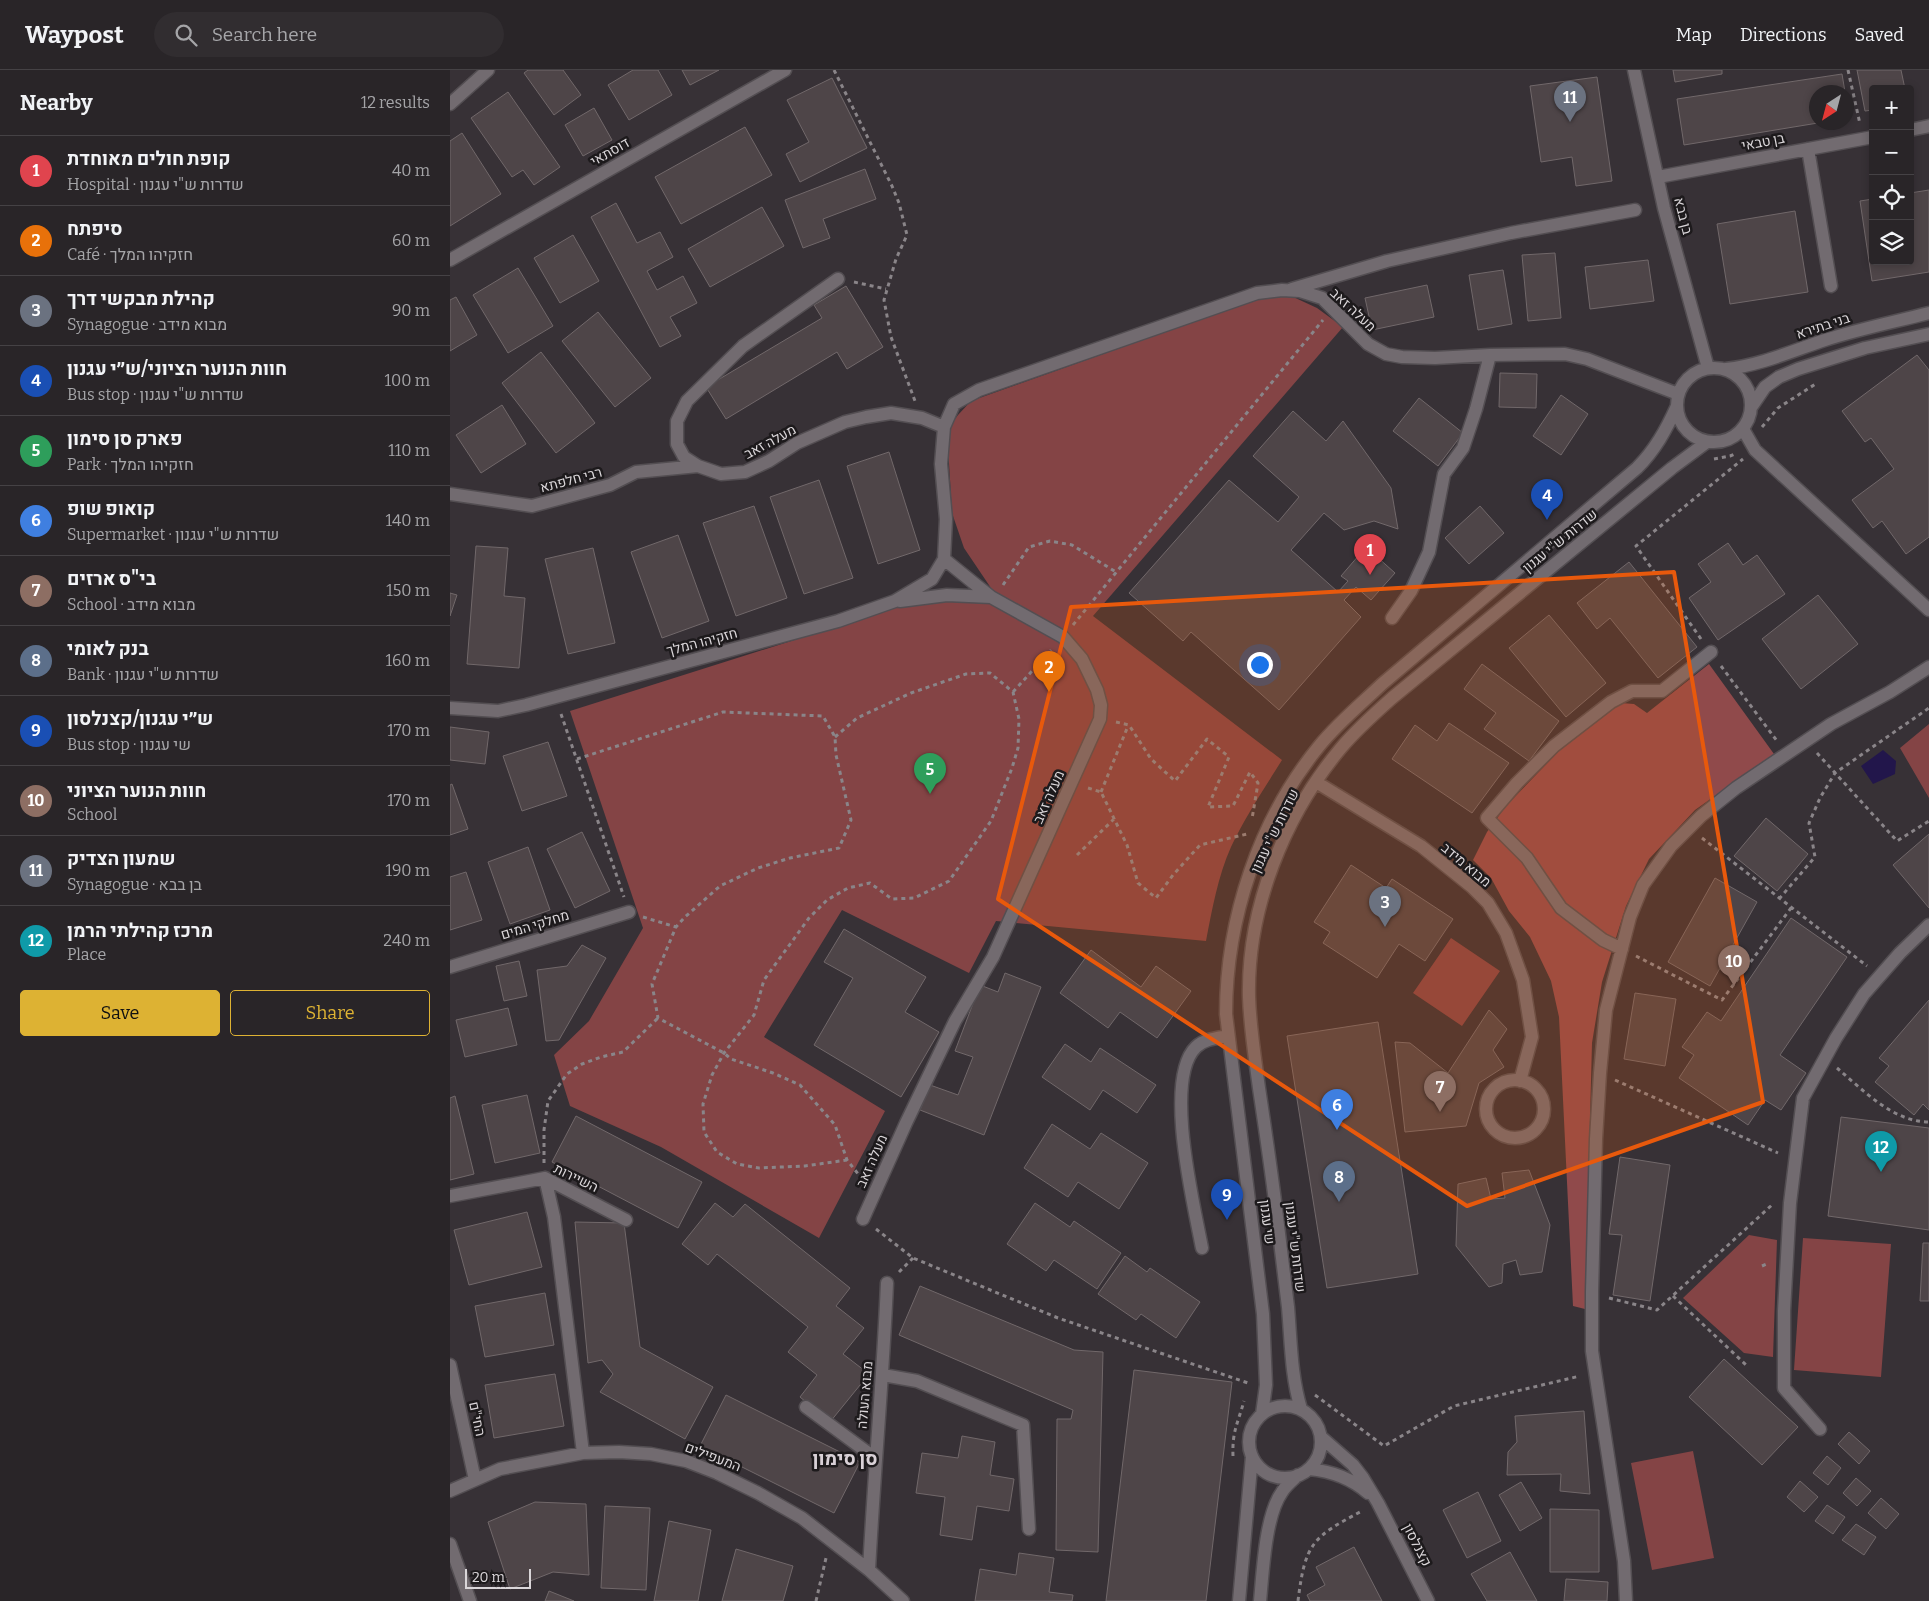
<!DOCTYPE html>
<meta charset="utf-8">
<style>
:root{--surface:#292528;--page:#312d30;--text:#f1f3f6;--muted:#a5a5a8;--line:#454245;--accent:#ddb233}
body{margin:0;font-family:Bitter,Heebo,serif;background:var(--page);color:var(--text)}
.controls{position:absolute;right:15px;top:15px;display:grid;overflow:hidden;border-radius:5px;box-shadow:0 2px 8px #0003}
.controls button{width:45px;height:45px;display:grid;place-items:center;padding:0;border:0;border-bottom:1px solid var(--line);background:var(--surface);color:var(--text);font:25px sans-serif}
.compass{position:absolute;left:1359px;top:15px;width:45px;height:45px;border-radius:50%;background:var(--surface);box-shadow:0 2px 8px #0003;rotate:216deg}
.scale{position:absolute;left:15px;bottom:12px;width:66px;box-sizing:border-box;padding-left:5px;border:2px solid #dad6d9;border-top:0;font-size:14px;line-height:18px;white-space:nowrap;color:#dad6d9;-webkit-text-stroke:4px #1d1a1c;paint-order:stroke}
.you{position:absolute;left:809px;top:594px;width:18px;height:18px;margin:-12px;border:4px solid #fff;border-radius:50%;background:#1a73e8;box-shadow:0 0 0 8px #1a73e833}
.badge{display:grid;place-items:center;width:32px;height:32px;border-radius:50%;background:var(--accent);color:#fff;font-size:16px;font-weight:700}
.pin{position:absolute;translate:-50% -41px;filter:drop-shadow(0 1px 2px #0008)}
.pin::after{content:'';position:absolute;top:26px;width:18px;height:15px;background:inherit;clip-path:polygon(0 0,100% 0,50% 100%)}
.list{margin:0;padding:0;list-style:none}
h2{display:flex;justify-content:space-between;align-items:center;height:65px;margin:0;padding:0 20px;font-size:21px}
h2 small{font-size:16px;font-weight:400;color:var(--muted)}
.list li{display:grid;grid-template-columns:32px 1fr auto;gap:15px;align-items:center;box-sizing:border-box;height:70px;padding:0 20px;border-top:1px solid var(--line)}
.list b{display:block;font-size:19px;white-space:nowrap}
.list p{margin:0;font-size:16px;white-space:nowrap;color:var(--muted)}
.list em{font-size:16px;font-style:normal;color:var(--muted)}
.actions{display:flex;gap:10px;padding:15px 20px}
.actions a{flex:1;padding:11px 0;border:1px solid var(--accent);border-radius:5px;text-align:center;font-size:18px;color:var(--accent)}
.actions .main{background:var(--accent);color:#111}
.icon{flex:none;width:28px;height:28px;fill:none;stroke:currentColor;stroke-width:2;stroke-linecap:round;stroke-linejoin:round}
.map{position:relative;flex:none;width:1479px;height:1531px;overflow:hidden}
header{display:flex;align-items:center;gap:30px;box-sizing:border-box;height:70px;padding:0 25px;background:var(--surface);border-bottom:1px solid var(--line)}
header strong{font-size:24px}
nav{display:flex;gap:28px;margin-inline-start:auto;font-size:18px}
.search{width:350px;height:45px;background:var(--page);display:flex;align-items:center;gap:12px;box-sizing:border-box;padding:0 18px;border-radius:28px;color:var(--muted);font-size:19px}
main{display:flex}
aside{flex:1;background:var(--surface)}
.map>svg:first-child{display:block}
.green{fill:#844445}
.forest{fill:#904a4b}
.water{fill:#22164b}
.building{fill:#4e4548;stroke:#71686a}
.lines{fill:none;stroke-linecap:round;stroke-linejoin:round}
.minor-casing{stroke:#534e52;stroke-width:15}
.path{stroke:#8a8589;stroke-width:3;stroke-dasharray:4 4;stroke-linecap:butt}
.minor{stroke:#726b70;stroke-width:12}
.marked{fill:#e8590c;fill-opacity:0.2;stroke:#e8590c;stroke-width:4;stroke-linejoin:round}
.labels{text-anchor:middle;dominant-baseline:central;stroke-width:5;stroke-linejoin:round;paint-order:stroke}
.street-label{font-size:14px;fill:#dad6d9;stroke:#1d1a1c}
.district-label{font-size:19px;font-weight:bold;fill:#d9d1d7;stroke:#1d1a1c}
</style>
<header>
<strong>Waypost</strong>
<div class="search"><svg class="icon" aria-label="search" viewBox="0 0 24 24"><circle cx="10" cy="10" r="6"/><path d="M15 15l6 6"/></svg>Search here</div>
<nav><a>Map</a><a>Directions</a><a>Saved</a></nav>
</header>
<main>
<aside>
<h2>Nearby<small>12 results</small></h2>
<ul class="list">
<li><span class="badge" style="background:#e0444e">1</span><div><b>קופת חולים מאוחדת</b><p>Hospital · שדרות ש&quot;י עגנון</p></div><em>40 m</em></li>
<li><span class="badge" style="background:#e8710a">2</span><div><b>סיפתח</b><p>Café · חזקיהו המלך</p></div><em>60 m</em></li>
<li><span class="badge" style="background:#6b7280">3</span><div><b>קהילת מבקשי דרך</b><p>Synagogue · מבוא מידב</p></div><em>90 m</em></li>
<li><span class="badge" style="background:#1a4fb4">4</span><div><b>חוות הנוער הציוני/ש״י עגנון</b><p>Bus stop · שדרות ש&quot;י עגנון</p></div><em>100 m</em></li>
<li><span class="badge" style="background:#2e9e5b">5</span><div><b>פארק סן סימון</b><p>Park · חזקיהו המלך</p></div><em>110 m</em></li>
<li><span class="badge" style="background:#3f7fe0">6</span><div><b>קואופ שופ</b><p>Supermarket · שדרות ש&quot;י עגנון</p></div><em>140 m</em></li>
<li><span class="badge" style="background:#8d6e63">7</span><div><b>בי&quot;ס ארזים</b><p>School · מבוא מידב</p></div><em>150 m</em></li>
<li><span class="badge" style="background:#5c6f8a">8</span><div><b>בנק לאומי</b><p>Bank · שדרות ש&quot;י עגנון</p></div><em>160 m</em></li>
<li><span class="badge" style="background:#1a4fb4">9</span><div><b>ש״י עגנון/קצנלסון</b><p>Bus stop · שי עגנון</p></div><em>170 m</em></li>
<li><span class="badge" style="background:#8d6e63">10</span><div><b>חוות הנוער הציוני</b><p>School</p></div><em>170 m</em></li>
<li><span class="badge" style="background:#6b7280">11</span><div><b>שמעון הצדיק</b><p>Synagogue · בן בבא</p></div><em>190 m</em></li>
<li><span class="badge" style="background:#0f9aa8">12</span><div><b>מרכז קהילתי הרמן</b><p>Place</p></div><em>240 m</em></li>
</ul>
<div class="actions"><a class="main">Save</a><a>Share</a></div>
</aside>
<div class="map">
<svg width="1479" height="1531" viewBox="0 0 1479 1531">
<rect width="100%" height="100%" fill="#373136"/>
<path class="green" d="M839 225 867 238 893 257 643 546 832 690C814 719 795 747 781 777 768 806 762 840 756 871L546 851 519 903 392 840 314 967 435 1041 369 1168 211 1077 120 1036 104 985 139 951 193 858 120 641 464 532 545 524 514 478 502 443 497 360 508 345 521 331 813 227Z
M1479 654V728L1450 678Z
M1001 868 1050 901 1012 956 963 923Z
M1299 1165 1327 1170 1323 1287 1294 1283 1233 1228Z
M1353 1168 1441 1174 1431 1307 1344 1300Z
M1243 1381 1264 1488 1202 1500 1181 1393Z"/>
<path class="forest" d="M1259 594 1324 684 1245 740 1199 789 1176 836 1152 912 1142 973 1135 1239 1123 1236 1109 947 1101 911 1080 867 1059 841 1041 808 1023 790 1037 762 1056 736 1110 680 1171 633 1184 634 1197 643Z"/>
<path class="water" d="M1433 680 1446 691 1445 704 1423 714 1411 696Z"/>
<path class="building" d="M78 0H113L131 25 104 45 74 3Z
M183 0H208L222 25 179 50 158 15Z
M232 0H269L240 15Z
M1223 0H1272V4L1225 12Z
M1407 0H1451L1455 19H1423V40L1415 41Z
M1392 4 1395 22H1366V52H1374L1234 75 1227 29Z
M1147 7 1162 111 1126 116 1122 87 1091 92 1080 16Z
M382 8 417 78 350 112 336 84 359 72 337 30Z
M58 22 110 97 84 115 73 100 62 107 21 48Z
M144 38 162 70 133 86 115 55Z
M295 57 322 105 231 154 205 107Z
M12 63 51 124 0 156V71Z
M415 99 426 129 373 149 380 168 353 178 335 130Z
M1479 120V202L1422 211 1410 131 1423 129V191H1460V123Z
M166 133 187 173 210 162 223 187 197 201 207 220 233 206 247 233 220 247 231 266 210 277 141 147Z
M312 137 334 176 260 217 238 179Z
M1345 141 1358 222 1280 234 1267 154Z
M123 165 149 211 110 233 84 188Z
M1105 183 1111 248 1078 251 1072 185Z
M1198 190 1204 231 1140 239 1135 197Z
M68 198 103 256 58 283 23 225Z
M1053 200 1062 254 1028 260 1019 205Z
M977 215 984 247 922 260 915 228Z
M396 216 433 277 397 299 387 282 276 349 256 317 372 248 364 235Z
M6 227 27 265 0 281V230Z
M148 242 201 308 165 337 112 271Z
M91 282 145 353 106 383 52 313Z
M1467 285 1479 300V467L1456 484 1432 451 1423 458 1402 430 1444 399 1421 368 1415 372 1392 341Z
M1050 303 1087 304 1086 338 1049 337Z
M1111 325 1138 344 1111 385 1083 366Z
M969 328 1013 363 988 396 943 361Z
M52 335 76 374 31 403 6 365Z
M843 341 876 371 893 351 941 418 948 459 924 451 894 460 874 443 841 480 888 522 898 511 891 506 916 477 945 503 921 530 906 517 894 530 911 547 829 640 741 562 733 571 679 523 779 410 828 452 849 427 803 386Z
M439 382 470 480 428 494 397 396Z
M369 410 403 508 354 524 320 427Z
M304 436 337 528 286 546 253 453Z
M1030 436 1054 463 1019 494 995 468Z
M228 465 259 551 212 568 181 482Z
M1278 473 1293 495 1307 485 1335 524 1268 570 1239 528 1261 512 1248 494Z
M26 476 58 478 54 526 75 528 69 598 17 594Z
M143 478 165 573 118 584 95 489Z
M1179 492 1247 577 1208 608 1160 548 1147 559 1127 533Z
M0 523 7 525 0 546Z
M1368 525 1408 574 1351 619 1312 569Z
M1099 545 1156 613 1116 647 1059 578Z
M1032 594 1109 651 1079 691 1034 659 1046 643 1014 619Z
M999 653 1059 693 1022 743 942 689 965 655 987 671Z
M0 657 39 662 35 694 0 690Z
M98 672 117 726 72 741 53 686Z
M2 714 18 759 0 765V715Z
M1316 748 1358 784 1327 821 1284 786Z
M132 762 160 821 125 838 97 779Z
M1479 764V838L1443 795Z
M78 777 100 840 60 854 38 792Z
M901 795 936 818 942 809 1003 849 975 891 949 874 927 908 873 873 880 862 864 852Z
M16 802 32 850 0 860V807Z
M1265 808 1307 832 1260 916 1218 892Z
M1341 848 1397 887 1330 985 1356 1003 1331 1040 1315 1030 1298 1055 1229 1008 1244 985 1232 977 1257 942 1271 951Z
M394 859 476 907 455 942 489 962 451 1027 364 975 403 908 374 892Z
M132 875 156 888 109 970 96 971 87 900 117 896Z
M641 880 691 917 706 896 741 921 707 968 670 942 658 958 610 923Z
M69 891 77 926 54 931 46 896Z
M555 903 591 917 534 1065 470 1040 480 1015 508 1025 523 987 505 981 530 915 548 922Z
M1185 923 1226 929 1215 996 1174 989Z
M1479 930V1040L1473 1034 1464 1045 1425 1012 1439 996 1429 988Z
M58 938 67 975 15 987 6 950Z
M1039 940 1057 959 1043 980 1054 997 1029 1013 1016 1056 955 1062 945 972 960 973 998 1003Z
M928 952 968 1204 877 1218 837 966Z
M615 974 641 992 650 978 706 1015 687 1043 653 1020 640 1040 592 1007Z
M77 1025 90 1083 45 1093 32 1035Z
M5 1026 24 1104 0 1110V1028Z
M126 1046 252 1112 228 1158 102 1092Z
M1391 1047 1479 1058V1160L1378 1146Z
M602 1054 640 1079 651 1063 698 1093 669 1139 628 1112 618 1127 574 1098Z
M1170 1087 1220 1095 1200 1231 1163 1225 1172 1165 1159 1164Z
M1079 1100 1100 1155 1092 1202 1070 1205 1066 1190 1053 1194 1052 1213 1039 1217 1006 1176 1008 1114 1036 1108 1041 1129 1055 1128 1052 1103Z
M265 1133 283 1147 295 1134 400 1218 386 1236 414 1258 393 1284 419 1304 380 1352 350 1327 367 1305 338 1282 358 1257 267 1184 258 1195 232 1174Z
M585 1133 620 1157 624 1151 671 1183 647 1219 604 1190 596 1201 557 1174Z
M77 1142 92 1197 19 1215 4 1160Z
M125 1152 174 1153 190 1277 263 1317 235 1369 150 1322 163 1304 152 1290 138 1293Z
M1473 1173H1479V1231H1470Z
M675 1186 697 1202 700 1198 750 1232 726 1268 691 1244 686 1250 648 1224Z
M470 1216 624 1280 653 1282 648 1482 606 1480 607 1349H621L623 1340 449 1265Z
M95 1223 104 1275 35 1287 25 1236Z
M1274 1289 1348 1357 1312 1395 1239 1327Z
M684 1300 782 1312 756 1531H656Z
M105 1304 114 1356 44 1368 35 1315Z
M276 1325 410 1392 384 1443 250 1376Z
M1134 1341 1140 1424 1110 1421 1111 1404 1057 1405 1058 1382 1067 1372 1065 1346Z
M1399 1362 1420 1381 1409 1394 1388 1374Z
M512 1366 545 1372 540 1405 564 1409 559 1441 527 1436 522 1470 490 1465 495 1427 466 1423 472 1383 508 1388Z
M1377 1386 1391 1398 1378 1415 1363 1403Z
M1406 1408 1421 1421 1407 1436 1393 1423Z
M1350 1411 1368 1427 1354 1442 1337 1427Z
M1071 1412 1092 1448 1070 1461 1049 1425Z
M1028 1422 1051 1471 1017 1488 993 1440Z
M1431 1428 1449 1444 1436 1459 1418 1443Z
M85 1432 136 1434 139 1505 103 1502 60 1519 38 1452Z
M1377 1435 1395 1447 1383 1464 1365 1451Z
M155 1436 200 1438 196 1520 151 1518Z
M1100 1439 1149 1440V1502H1100Z
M219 1451 261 1460 248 1531H204Z
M1406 1454 1426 1467 1414 1485 1392 1470Z
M904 1477 932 1531H860L857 1525 875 1515 866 1497Z
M286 1479 343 1496 333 1531H272Z
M1060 1482 1087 1531H1037L1021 1504Z
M569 1483 604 1488 599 1522 623 1525 622 1531H525L530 1499 566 1505Z
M1116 1509 1158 1512 1157 1531H1114Z
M99 1521 124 1531H95Z"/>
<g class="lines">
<g class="minor-casing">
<path id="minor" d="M1184 0 1214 138 1258 298
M0 34 38 0
M1460 60 1479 56
M1358 79 1381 216
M1208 107 1423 67
M0 190 335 0
M388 209 293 276 237 331 227 351V374L234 387 248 396 271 404 295 402 319 391 347 373 395 352 416 347 441 343 472 348 494 357
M842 219 937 191 1061 163 1185 140
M1227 335a37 37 0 1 1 74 0a37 37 0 1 1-74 0Z
M1276 299C1311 295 1342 281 1375 270 1409 259 1444 252 1479 243
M1302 336 1315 317 1329 307 1348 299 1415 278 1479 264
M1293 359 1305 380 1479 540
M0 424 82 436 160 415 186 402 248 396
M450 531 497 525 541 527
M942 548 961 521 979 482 994 404 1013 378 1026 339 1040 285
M0 638 48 641 76 635 388 551 445 531 482 509 494 489 496 449 491 394 494 357 504 334 529 320 807 223 832 220 850 221 872 228 918 274 936 284 952 287 985 288 1040 285 1115 284 1137 289 1228 324
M866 712 971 776 1022 817 1038 833 1056 863 1073 910 1082 967 1070 1011
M1172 879 1153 870 1111 838 1077 788 1037 748 1067 713 1104 676 1161 632 1182 621H1212L1261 582
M0 897 179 842
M1036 1039a29 29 0 1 1 58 0a29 29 0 1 1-58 0Z
M95 1108 104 1147 133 1383
M0 1126 95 1108 176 1150
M413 1149 456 1053 505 951 543 887 650 649 651 635 647 620 632 589 613 567 541 527 494 489
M752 1178C744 1135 713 1009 746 977 754 969 767 968 778 966
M0 1295 25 1410
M433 1305 467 1311 573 1355 579 1459
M799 1372a36 36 0 1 1 72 0a36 36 0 1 1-72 0Z
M356 1337 425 1388
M851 1339C841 1306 841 1272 838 1237 834 1205 830 1172 826 1139 821 1099 815 1058 809 1018 805 988 800 958 799 927 797 839 834 746 891 678 906 660 924 644 942 628L1222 398 1257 372
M812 1344 816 1315 813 1244 776 944C776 849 809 749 870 675 888 653 911 634 932 614L1187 398C1205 380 1216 360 1227 336
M1370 1359 1334 1318V1241L1340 1133 1353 1028 1386 968 1414 924 1450 883 1479 855
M871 1367 903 1395 913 1408 928 1433 978 1531
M859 1399C880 1401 901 1408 918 1423
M0 1421 50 1399 133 1383 169 1382 201 1384 236 1391 267 1403 308 1423 352 1448 419 1500 453 1531
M0 1474 20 1531
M419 1500C424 1404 433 1309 437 1213
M789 1531 802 1386
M810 1531C813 1501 815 1446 832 1422 836 1415 843 1410 848 1405
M1176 1531 1174 1491 1142 1281V1222L1146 1069 1150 1003 1156 940 1180 847 1193 815 1221 776 1251 746 1286 718 1381 654 1440 622 1479 597"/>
</g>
<path class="path" d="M384 0 442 116 449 133 457 165 446 189 434 230 441 267 465 331
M1398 0 1410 54
M404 212 436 219
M1312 357 1328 338 1367 313
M1264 389 1280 386 1287 383
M553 515 579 477 600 471 622 475 666 502
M623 555 873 250
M1251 569 1186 476 1293 389
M1271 596 1327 671
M563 622 601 580
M111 644 174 827
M666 652 679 655 701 689 725 711 757 669 779 687 758 737 783 736 800 702 808 713 802 749
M385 667 407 648 461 623 516 604 540 603 563 622 569 649 568 678 562 698 541 751 499 811 464 828 442 829 420 813 398 818 377 830 359 848 314 910 304 945 274 983 262 1005 253 1034 254 1062 267 1082 287 1094 309 1098 355 1096 397 1090
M1367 683 1447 771 1479 751
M127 689 273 642 373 646 385 667 386 685 401 750 389 778 340 788 308 798 270 816 235 847 226 857 202 914 208 948 274 983 281 989 323 1003 350 1015 385 1055 397 1090 413 1110
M638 718 651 722 677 775 688 813 706 828 723 805 750 775 797 764
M651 722 678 656
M1252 768 1417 896
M627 785 664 749
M1329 829 1365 787 1359 753 1370 728 1385 703 1479 638
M193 847 226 857
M1186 886 1272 930 1341 838
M1387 998C1413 1020 1443 1052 1479 1052
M1165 1010 1328 1083
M94 1093V1060L98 1031 117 1004 132 994 151 987 173 982 208 948
M426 1159 463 1188 608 1248 798 1313
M1312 1196 1319 1193
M449 1202 463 1188
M1223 1226 1296 1295
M1159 1228 1207 1240 1323 1134
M865 1325 934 1376 1004 1336 1130 1306
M783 1386C782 1361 788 1353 794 1331
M366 1531 376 1488
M848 1531C855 1474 862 1467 912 1441"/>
<use href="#minor" class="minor"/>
</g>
<path class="marked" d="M1224 502 1313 1032 1017 1136 548 829 621 537Z"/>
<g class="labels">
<g class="street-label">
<text transform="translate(1313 72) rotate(-11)">בן טבאי</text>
<text transform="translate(160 82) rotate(-30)">דוסתאי</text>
<text transform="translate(1233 146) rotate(76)">בן בבא</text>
<text transform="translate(903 240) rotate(43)">מעלה זאב</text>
<text transform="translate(1373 256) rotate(-18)">בני בתירא</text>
<text transform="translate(320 372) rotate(-28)">מעלה זאב</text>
<text transform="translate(121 410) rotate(-15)">רבי חלפתא</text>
<text transform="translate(1110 471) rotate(-39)">שדרות ש"י עגנון</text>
<text transform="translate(252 572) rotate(-15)">חזקיהו המלך</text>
<text transform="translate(599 727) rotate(-66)">מעלה זאב</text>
<text transform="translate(825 761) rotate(-64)">שדרות ש"י עגנון</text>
<text transform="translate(1016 795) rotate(40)">מבוא מידב</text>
<text transform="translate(85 855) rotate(-17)">מחלקי המים</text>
<text transform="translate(422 1091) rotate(-66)">מעלה זאב</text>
<text transform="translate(126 1108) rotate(26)">השיירות</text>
<text transform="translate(817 1152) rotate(83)">שי עגנון</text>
<text transform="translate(845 1177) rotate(83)">שדרות ש"י עגנון</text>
<text transform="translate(415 1325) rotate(-85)">מבוא העולה</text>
<text transform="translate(27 1349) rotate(78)">החי"ם</text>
<text transform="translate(263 1387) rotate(21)">המעפילים</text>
<text transform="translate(967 1475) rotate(63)">קצנלסון</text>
</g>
<g class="district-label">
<text x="395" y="1388">סן סימון</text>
</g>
</g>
</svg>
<div class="controls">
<button>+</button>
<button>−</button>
<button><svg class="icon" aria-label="locate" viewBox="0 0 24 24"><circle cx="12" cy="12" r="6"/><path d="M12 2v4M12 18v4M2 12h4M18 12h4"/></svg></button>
<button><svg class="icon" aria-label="layers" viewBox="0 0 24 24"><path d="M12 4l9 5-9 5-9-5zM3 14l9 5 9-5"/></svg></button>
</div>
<svg class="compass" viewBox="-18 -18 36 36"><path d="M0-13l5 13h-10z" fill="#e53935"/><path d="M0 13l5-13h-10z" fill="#a5a5a8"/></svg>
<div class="scale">20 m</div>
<div class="you"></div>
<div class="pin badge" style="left:920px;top:505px;background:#e0444e">1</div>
<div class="pin badge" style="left:599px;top:622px;background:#e8710a">2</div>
<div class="pin badge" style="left:935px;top:857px;background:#6b7280">3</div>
<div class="pin badge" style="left:1097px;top:450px;background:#1a4fb4">4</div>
<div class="pin badge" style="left:480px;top:724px;background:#2e9e5b">5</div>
<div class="pin badge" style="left:887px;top:1060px;background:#3f7fe0">6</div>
<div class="pin badge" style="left:990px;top:1042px;background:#8d6e63">7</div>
<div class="pin badge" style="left:889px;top:1132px;background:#5c6f8a">8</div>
<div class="pin badge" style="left:777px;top:1150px;background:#1a4fb4">9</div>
<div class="pin badge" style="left:1284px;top:916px;background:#8d6e63">10</div>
<div class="pin badge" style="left:1120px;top:52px;background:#6b7280">11</div>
<div class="pin badge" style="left:1431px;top:1102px;background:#0f9aa8">12</div>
</div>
</main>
